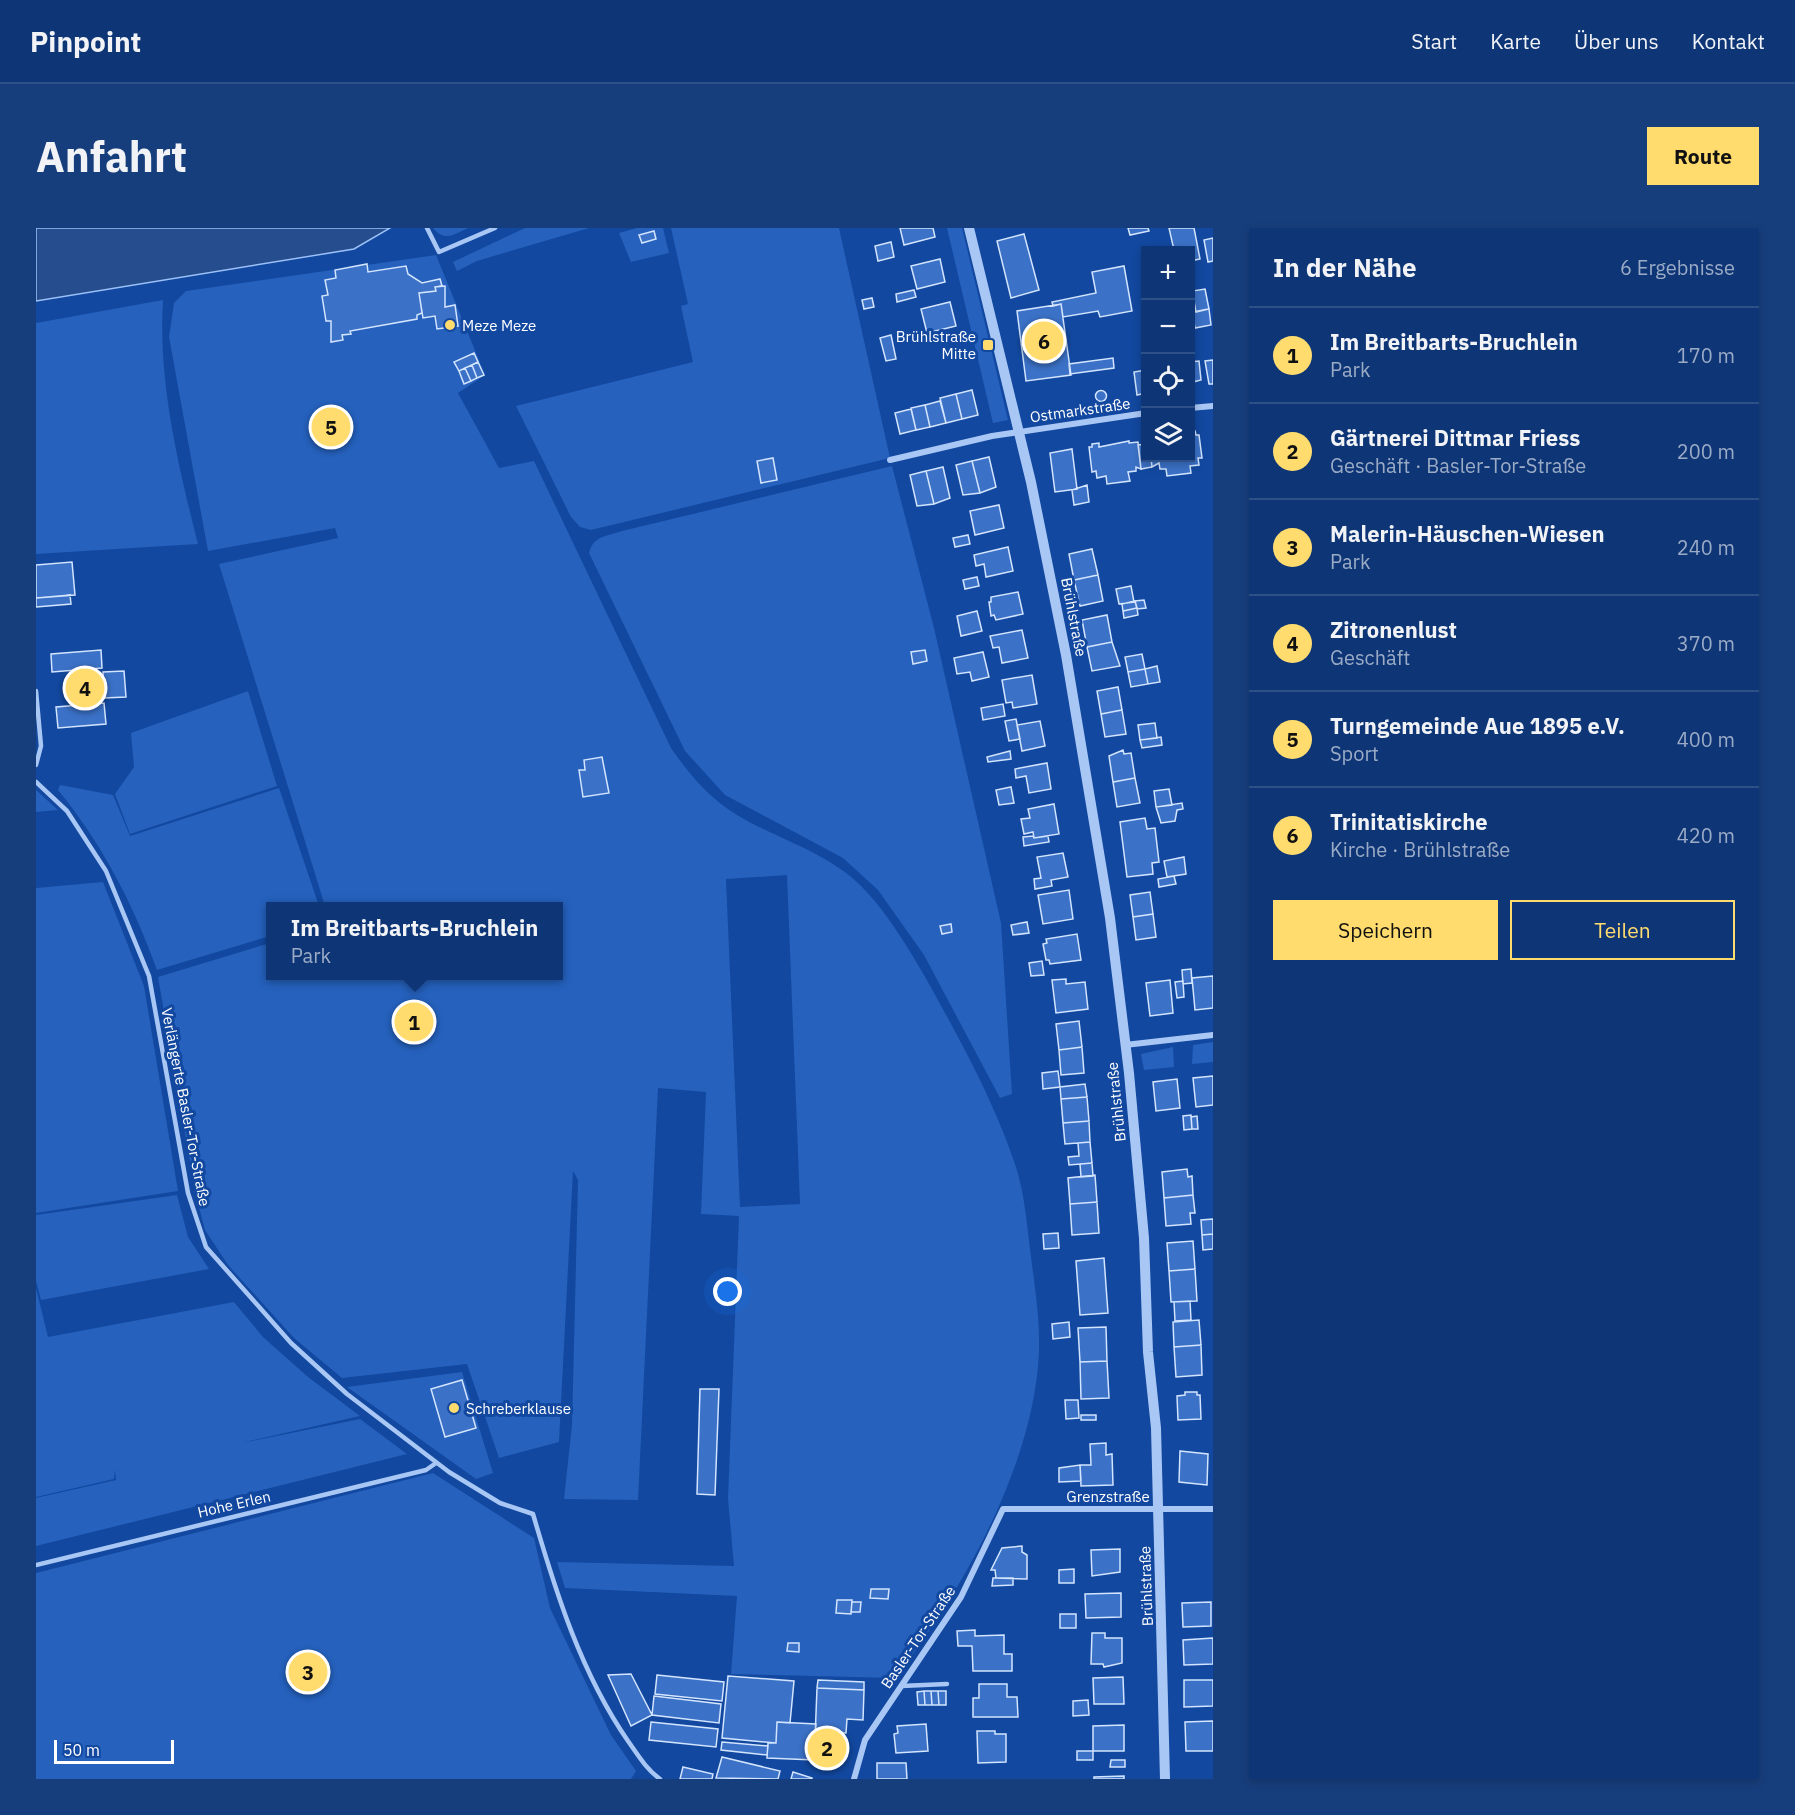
<!DOCTYPE html>
<html lang="de">
<meta charset="utf-8">
<style>
:root{--surface:#0e3677;--page:#173e7c;--text:#f1f3f6;--muted:#9babc6;--line:#2e5089;--accent:#ffdc6d}
body{margin:0;font-family:"IBM Plex Sans",sans-serif;background:var(--page);color:var(--text)}
.controls{position:absolute;right:18px;top:18px;display:grid;overflow:hidden;border-radius:0px;box-shadow:0 3px 9px #0003}
.controls button{width:54px;height:54px;display:grid;place-items:center;padding:0;border:0;border-bottom:2px solid var(--line);background:var(--surface);color:var(--text);font:30px sans-serif}
.scale{position:absolute;left:18px;bottom:15px;width:120px;box-sizing:border-box;padding-left:6px;border:3px solid #fff;border-top:0;font-size:16px;line-height:21px;white-space:nowrap;color:#fff;-webkit-text-stroke:4px #12489f;paint-order:stroke}
.you{position:absolute;left:692px;top:1064px;width:21px;height:21px;margin:-15px;border:4px solid #fff;border-radius:50%;background:#1a73e8;box-shadow:0 0 0 9px #1a73e833}
.badge{display:grid;place-items:center;width:39px;height:39px;border-radius:50%;background:var(--accent);color:#111;font-size:20px;font-weight:700}
.pin{position:absolute;translate:-50% -50%;border:3px solid #fff;box-shadow:0 2px 6px #0006}
.popup{position:absolute;left:230px;top:674px;width:297px;height:78px;box-sizing:border-box;display:grid;place-content:center;border-radius:0px;background:var(--surface);filter:drop-shadow(0 2px 4px #0005);font-size:20px;white-space:nowrap;color:var(--muted)}
.popup b{font-size:22px;color:var(--text)}
.popup::after{content:'';position:absolute;left:50%;top:100%;margin-left:-12px;border:12px solid transparent;border-top-color:var(--surface)}
.list{margin:0;padding:0;list-style:none}
h2{display:flex;justify-content:space-between;align-items:center;height:78px;margin:0;padding:0 24px;font-size:26px}
h2 small{font-size:20px;font-weight:400;color:var(--muted)}
.list li{display:grid;grid-template-columns:39px 1fr auto;gap:18px;align-items:center;box-sizing:border-box;height:96px;padding:0 24px;border-top:2px solid var(--line)}
.list b{display:block;font-size:22px;white-space:nowrap}
.list p{margin:0;font-size:20px;white-space:nowrap;color:var(--muted)}
.list em{font-size:20px;font-style:normal;color:var(--muted)}
.actions{display:flex;gap:12px;padding:18px 24px}
.actions a{flex:1;padding:14px 0;border:2px solid var(--accent);border-radius:0px;text-align:center;font-size:21px;color:var(--accent)}
.actions .main{background:var(--accent);color:#111}
.icon{flex:none;width:33px;height:33px;fill:none;stroke:currentColor;stroke-width:2;stroke-linecap:round;stroke-linejoin:round}
.map{position:relative;flex:none;width:1177px;height:1551px;overflow:hidden;border-radius:0px}
header{display:flex;align-items:center;gap:36px;box-sizing:border-box;height:84px;padding:0 30px;background:var(--surface);border-bottom:2px solid var(--line)}
header strong{font-size:28px}
nav{display:flex;gap:33px;margin-inline-start:auto;font-size:21px}
.intro{display:flex;align-items:center;justify-content:space-between;box-sizing:border-box;height:144px;padding:0 36px}
h1{margin:0;font-size:42px}
.button{padding:15px 27px;border-radius:0px;background:var(--accent);color:#111;font-size:21px;font-weight:700}
main{display:flex;gap:36px;padding:0 36px}
aside{flex:1;background:var(--surface);border-radius:0px;box-shadow:0 3px 9px #0003}
.map>svg:first-child{display:block}
.green{fill:#2561bd;fill-rule:evenodd}
.water{fill:#264e8f;stroke:#9bc1f8;stroke-width:1.5}
.building{fill:#3b71c6;stroke:#d2e4fe;stroke-width:1.5}
.lines{fill:none;stroke-linecap:round;stroke-linejoin:round}
.service{stroke:#a9c7f5;stroke-width:4.5}
.minor{stroke:#a9c7f5;stroke-width:6}
.tertiary{stroke:#a9c7f5;stroke-width:10}
.poi-dot{fill:#ffdc6d;stroke:#12489f;stroke-width:2}
.labels{text-anchor:middle;dominant-baseline:central;stroke-width:6;stroke-linejoin:round;paint-order:stroke}
.poi-label{font-size:15px;fill:#fff;stroke:#12489f;text-anchor:start}
.street-label{font-size:15px;fill:#fff;stroke:#12489f}
</style>
<header>
<strong>Pinpoint</strong>
<nav><a>Start</a><a>Karte</a><a>Über uns</a><a>Kontakt</a></nav>
</header>
<div class="intro"><h1>Anfahrt</h1><a class="button">Route</a></div>
<main>
<div class="map">
<svg width="1177" height="1551" viewBox="0 0 1177 1551">
<rect width="100%" height="100%" fill="#12489f"/>
<path class="green" d="M397 0H432C417 7 409 14 397 0Z
M489 0H553L441 33 421 43 417 34Z
M601 0H627L633 25 595 34 583 5Z
M635 0H803L854 230 555 302 544 299 535 289 480 178 657 134 645 78 652 76Z
M911 0H926L972 192 957 195Z
M400 27 449 147 422 165 463 240 498 233 635 520C654 547 673 570 701 587 741 611 793 625 826 659 861 694 898 764 922 809 944 850 964 892 979 936 989 966 991 998 995 1029 999 1060 1004 1092 1003 1124 998 1237 927 1362 859 1450L695 1446 701 1368 529 1360 521 1334 698 1338 692 1271 703 988 665 986 670 864 622 860 602 1272 528 1271 536 1197 542 952 537 943 523 1214 463 1230 431 1136 306 1150 258 1110 192 1037 169 1002 160 968 122 749 234 715V748H522V678H289L183 336 302 310 299 300 172 323 133 109 138 75 150 63ZM751 647 764 976 704 979 690 651Z
M127 72C122 154 142 237 162 316L0 326V95Z
M856 238 898 400 965 695 976 866 964 870 888 727 842 662 807 630 689 567 649 523 553 325C557 308 571 308 586 303Z
M212 463 241 558 94 606 79 566 98 539 95 505Z
M24 557 77 567 94 608 243 560 283 678H234V708L121 742C97 676 67 617 22 562Z
M0 562 22 582 0 584Z
M67 654 108 758 142 963 0 985V660Z
M1177 814V834L1156 836 1157 817Z
M1137 819 1138 839 1108 842 1105 826Z
M141 967 152 1009 173 1041 5 1072 0 1053V987Z
M0 1060 12 1109 198 1074 227 1109 272 1149 324 1188 205 1215 324 1191 371 1226 0 1318V1270L80 1252 79 1242 78 1251 0 1269Z
M426 1144 457 1245 440 1251 311 1159Z
M397 1245 498 1310 514 1380 575 1507 600 1543 595 1551H0V1345Z"/>
<path class="water" d="M0 0H354L318 21 0 73Z"/>
<path class="building" d="M864 0H897L899 9 868 17Z
M1092 0H1112L1113 3 1094 7Z
M1133 0H1158L1164 31 1154 33V22H1138Z
M618 3 620 11 606 15 603 7Z
M988 6 1003 62 975 70 961 13Z
M1177 10V33L1172 34 1168 12Z
M855 14 858 29 842 33 839 18Z
M904 31 909 54 881 61 875 38Z
M331 36 332 44 370 38 372 46 386 55 404 51 406 58 399 59 400 63 383 65 386 85 381 87V91L314 103 315 106 306 107 307 112 295 114V93H290L286 68 292 67 289 52 300 50 299 42Z
M1088 38 1096 83 1064 89 1062 83 1027 89 1025 76 1017 78 1016 74 1060 65 1056 44Z
M409 58V79L419 77 422 98 401 101 399 88 387 90 383 65 400 63 399 59Z
M1169 61 1173 81 1160 84 1156 63Z
M878 62 880 69 861 74 860 66Z
M836 70 838 79 828 81 826 72Z
M914 74 920 98 891 105 885 81Z
M1025 76 1035 147 990 153 981 83Z
M1173 81 1175 97 1159 100 1156 84Z
M855 107 860 131 850 133 844 110Z
M438 125 442 134 423 143 418 134Z
M1077 130 1078 140 1034 146 1033 136Z
M1177 132V156H1173L1169 133Z
M1163 133 1165 152 1157 154 1154 134Z
M442 134 448 147 441 150 436 137Z
M436 137 441 150 435 153 429 140Z
M429 140 435 153 428 156 423 143Z
M1110 142V165L1101 167 1098 144Z
M936 162 942 187 926 191 920 166Z
M1059.5 168a5.5 5.5 0 1 1 11 0a5.5 5.5 0 1 1-11 0Z
M920 166 926 191 910 195 904 170Z
M904 173 910 195 894 199 889 177Z
M889 177 894 199 880 202 875 180Z
M875 181 880 202 864 206 859 185Z
M1159 203 1160 207H1163L1166 230H1162L1163 237 1154 238 1155 245 1131 248 1130 241H1124L1123 235 1116 239 1115 230H1154V204Z
M1093 213V215L1102 214 1105 241 1100 239V243L1092 244 1094 253 1071 256 1070 248 1061 250 1060 243 1056 244 1053 219H1056V216L1063 215V219Z
M1110 216V230H1115L1116 239 1105 241 1102 217Z
M1036 221 1041 261 1019 264 1014 225Z
M953 229 960 259 944 265 936 233Z
M737 230 741 252 725 255 721 233Z
M936 233 944 265 927 267 920 237Z
M907 239 914 270 898 276 890 243Z
M890 243 898 276 881 278 874 247Z
M1051 257 1053 274 1038 277 1036 262Z
M963 277 968 300 939 307 934 283Z
M932 307 934 316 919 319 917 310Z
M972 319 977 343 950 349 948 336 940 338 938 327Z
M1056 321 1062 347 1038 352 1033 326Z
M36 334 39 367 0 370V337Z
M1062 347 1067 373 1044 378 1038 352Z
M941 349 943 358 929 361 927 352Z
M1095 358 1098 374 1083 376 1080 361Z
M982 364 987 386 960 392 958 387 955 388 953 374H955V369Z
M34 367 35 376 0 379V370Z
M1108 372 1110 380 1101 381 1099 373Z
M1099 373 1101 380 1087 383 1086 376Z
M1101 380 1102 387 1088 390 1087 383Z
M941 383 946 403 925 408 921 388Z
M1071 387 1076 414 1051 419 1046 392Z
M986 402 992 430 966 435 963 419 957 420 954 408Z
M1076 414 1084 438 1056 443 1051 419Z
M65 422 66 440 16 444 15 426Z
M889 422 891 433 877 436 875 424Z
M947 424 953 449 936 453 934 444 921 446 918 430Z
M1106 426 1109 441 1092 444 1089 429Z
M1121 438 1124 454 1112 456 1109 441Z
M1109 441 1112 456 1095 459 1092 444Z
M88 443 90 469 68 470 67 444Z
M996 447 1001 476 977 480 976 474 970 475 966 452Z
M1082 459 1086 482 1065 486 1061 463Z
M68 475 70 496 22 500 20 479Z
M967 476 969 488 947 492 945 480Z
M1086 482 1090 506 1069 509 1065 486Z
M980 491 984 511 973 513 969 493Z
M1004 493 1009 518 986 523 981 497Z
M1119 495 1121 510 1104 512 1102 497Z
M1125 509 1126 517 1106 520 1104 512Z
M1087 522 1088 526 1095 525 1099 550 1077 554 1073 528Z
M974 523 975 531 952 534 951 529Z
M566 529 573 565 547 569 543 542H549L548 532Z
M1011 535 1015 561 993 565 990 548 980 550 979 541Z
M1099 550 1104 575 1081 579 1077 554Z
M975 559 978 575 963 577 960 562Z
M1133 561 1136 577 1120 579 1118 563Z
M1146 575 1147 581 1141 582 1139 593 1125 595 1120 579Z
M1018 576 1023 606 998 610 997 604 988 606 985 591 994 590 992 581Z
M1109 590 1111 601 1119 600 1123 634 1116 635 1117 646 1091 649 1084 594Z
M997 608 998 610 1012 608 1013 614 988 618 987 609Z
M1027 625 1032 649 1015 652 1016 658 999 661 998 651 1005 650 1001 629Z
M1148 629 1150 646 1131 649 1128 633Z
M1138 648 1140 656 1123 659 1122 651Z
M1033 662 1037 691 1007 696 1002 667Z
M1114 664 1117 686 1097 689 1094 667Z
M1117 686 1120 709 1100 712 1097 689Z
M991 694 993 705 977 707 975 697Z
M915 696 916 704 906 706 904 698Z
M1041 706 1045 732 1014 736 1013 732H1010L1007 716 1011 715 1010 711Z
M1006 733 1008 747 995 748 993 735Z
M1155 741 1156 755 1147 756 1146 742Z
M1177 748V780L1159 782 1156 750Z
M1030 751V756L1049 754 1052 781 1020 785 1016 752Z
M1134 752 1137 785 1114 788 1110 755Z
M1147 753 1148 769 1141 770 1139 754Z
M1043 793 1046 819 1023 822 1020 796Z
M1046 819 1048 845 1025 847 1023 822Z
M1022 843 1024 859 1007 861 1006 845Z
M1177 848V877L1160 879 1157 850Z
M1141 851 1144 880 1120 883 1117 854Z
M1049 856 1051 869 1025 871 1024 859Z
M1051 869 1053 893 1027 895 1025 871Z
M1155 887 1156 901 1148 902 1147 888Z
M1161 888 1162 901H1156L1155 889Z
M1053 893 1054 914 1029 916 1027 895Z
M1054 914 1056 935 1033 937 1032 929 1043 928 1042 915Z
M1056 935 1057 948 1045 949 1044 936Z
M1151 941 1152 949 1156 948 1157 967 1128 970 1126 944Z
M1059 947 1061 974 1034 976 1032 950Z
M1157 967 1159 985H1154L1155 996 1130 998 1128 970Z
M1061 974 1063 1005 1036 1007 1034 976Z
M1177 991V1006L1166 1007 1165 992Z
M1022 1005 1023 1020 1008 1021 1007 1006Z
M1177 1006V1021L1167 1022 1166 1007Z
M1157 1013 1159 1041 1133 1043 1131 1015Z
M1068 1030 1072 1085 1044 1087 1040 1033Z
M1159 1041 1161 1073 1135 1074 1133 1043Z
M1154 1073 1155 1092 1139 1093 1138 1074Z
M1163 1092 1165 1117 1138 1119 1137 1094Z
M1033 1094 1034 1109 1017 1111 1016 1096Z
M1070 1099 1071 1133 1044 1134 1042 1100Z
M1165 1117 1166 1147 1140 1149 1138 1119Z
M1071 1133 1073 1170 1045 1171 1044 1134Z
M426 1152 440 1200 409 1209 395 1161Z
M664 1161H683L679 1267 661 1266Z
M1149 1164H1161V1167H1164L1165 1191 1142 1192 1141 1168 1149 1167Z
M1029 1172H1042L1043 1190 1030 1191Z
M1045 1187H1060V1192H1045Z
M1070 1215V1227L1076 1226 1077 1257 1045 1258 1044 1237H1055L1054 1216Z
M1144 1223 1172 1226 1171 1257 1143 1254Z
M1044 1237 1045 1253 1023 1254V1240Z
M986 1318V1324L991 1327V1351L960 1350 959 1342H955L966 1320Z
M1084 1321V1344L1056 1348 1055 1322Z
M1038 1341V1355H1023V1342Z
M957 1350H977V1357L956 1358Z
M835 1361H853L852 1371 834 1370Z
M1085 1365V1389L1050 1390 1049 1366Z
M801 1372H816L815 1386 800 1385Z
M816 1374H825L824 1384H815Z
M1175 1374V1398L1147 1399 1146 1375Z
M1024 1386H1040V1400H1024Z
M939 1402V1408L968 1407V1426H976V1443H937L936 1418H922L921 1403Z
M1056 1405H1069V1410H1086V1435L1068 1439 1067 1436H1055Z
M1177 1410V1436L1148 1437 1147 1412Z
M752 1415H763V1424L751 1423Z
M595 1446 616 1487 595 1498 572 1447Z
M621 1447 688 1454 686 1473 619 1466Z
M692 1448 758 1453 754 1495 741 1494 740 1515 686 1510Z
M1087 1449 1088 1476H1058L1057 1450Z
M782 1452 828 1454V1462L781 1460Z
M1148 1452H1177V1478L1148 1479Z
M943 1456H971V1469H981L982 1489H937V1470H943Z
M781 1460 828 1462 827 1492 811 1491 810 1505H796L795 1512 779 1511Z
M888 1463 889 1477H882L881 1464Z
M888 1463H895L896 1477H889Z
M895 1463H902L903 1477H896Z
M902 1463H910V1477H903Z
M618 1468 685 1476 683 1495 616 1487Z
M1052 1472 1053 1487 1037 1488V1473Z
M1177 1493V1523H1150L1149 1494Z
M615 1494 682 1501 680 1519 613 1512Z
M741 1494 780 1496 778 1532 731 1530 732 1515H740Z
M890 1496 892 1523 860 1525 858 1506 862 1505 861 1498Z
M1088 1497V1523H1057V1498Z
M941 1503H959V1506H970V1534L942 1535Z
M686 1514 732 1518 731 1527 685 1522Z
M1041 1523H1057V1532H1041Z
M686 1529 744 1543 742 1551 680 1550Z
M1075 1532H1089V1539H1074Z
M841 1535H870L871 1551H841Z
M647 1539 677 1546 676 1551H644Z
M757 1544 776 1550V1551H755Z
M1088 1548V1551H1058V1549Z"/>
<g class="lines">
<path class="service" d="M391 0 403 24 459 0
M0 463 5 518 0 537
M0 554 31 583 70 643 113 748 152 965 170 1019 255 1115 311 1166 413 1244 464 1275 497 1286C520 1365 545 1445 592 1513 602 1527 610 1541 624 1551
M0 1337 390 1242 400 1235
M865 1458 911 1456"/>
<path class="minor" d="M1154 180 1177 178
M854 232 956 208 1110 185
M1089 817 1177 807
M818 1551 829 1512 925 1369 967 1281H1177"/>
<path class="tertiary" d="M933 0 995 254 1030 427 1074 690 1093 845 1108 1010 1112 1124 1120 1200 1129 1551"/>
</g>
<g class="poi-dot">
<circle cx="414" cy="97" r="6"/>
<rect x="946" y="111" width="12" height="12" rx="3"/>
<circle cx="418" cy="1180" r="6"/>
</g>
<g class="labels">
<g class="poi-label">
<text x="426" y="97">Meze Meze</text>
<text x="940" y="108" text-anchor="end">Brühlstraße<tspan x="940" dy="17">Mitte</tspan></text>
<text x="430" y="1180">Schreberklause</text>
</g>
<g class="street-label">
<text transform="translate(1044 182) rotate(-8)">Ostmarkstraße</text>
<text transform="translate(1038 389) rotate(79)">Brühlstraße</text>
<text transform="translate(1080 874) rotate(-96)">Brühlstraße</text>
<text transform="translate(150 879) rotate(79)">Verlängerte Basler-Tor-Straße</text>
<text x="1072" y="1268">Grenzstraße</text>
<text transform="translate(198 1276) rotate(-13)">Hohe Erlen</text>
<text transform="translate(1110 1358) rotate(-92)">Brühlstraße</text>
<text transform="translate(882 1409) rotate(-56)">Basler-Tor-Straße</text>
</g>
</g>
</svg>
<div class="controls">
<button>+</button>
<button>−</button>
<button><svg class="icon" aria-label="locate" viewBox="0 0 24 24"><circle cx="12" cy="12" r="6"/><path d="M12 2v4M12 18v4M2 12h4M18 12h4"/></svg></button>
<button><svg class="icon" aria-label="layers" viewBox="0 0 24 24"><path d="M12 4l9 5-9 5-9-5zM3 14l9 5 9-5"/></svg></button>
</div>
<div class="scale">50 m</div>
<div class="you"></div>
<div class="pin badge" style="left:378px;top:794px">1</div>
<div class="popup"><b>Im Breitbarts-Bruchlein</b>Park</div>
<div class="pin badge" style="left:791px;top:1520px">2</div>
<div class="pin badge" style="left:272px;top:1444px">3</div>
<div class="pin badge" style="left:49px;top:460px">4</div>
<div class="pin badge" style="left:295px;top:199px">5</div>
<div class="pin badge" style="left:1008px;top:113px">6</div>
</div>
<aside>
<h2>In der Nähe<small>6 Ergebnisse</small></h2>
<ul class="list">
<li><span class="badge">1</span><div><b>Im Breitbarts-Bruchlein</b><p>Park</p></div><em>170 m</em></li>
<li><span class="badge">2</span><div><b>Gärtnerei Dittmar Friess</b><p>Geschäft · Basler-Tor-Straße</p></div><em>200 m</em></li>
<li><span class="badge">3</span><div><b>Malerin-Häuschen-Wiesen</b><p>Park</p></div><em>240 m</em></li>
<li><span class="badge">4</span><div><b>Zitronenlust</b><p>Geschäft</p></div><em>370 m</em></li>
<li><span class="badge">5</span><div><b>Turngemeinde Aue 1895 e.V.</b><p>Sport</p></div><em>400 m</em></li>
<li><span class="badge">6</span><div><b>Trinitatiskirche</b><p>Kirche · Brühlstraße</p></div><em>420 m</em></li>
</ul>
<div class="actions"><a class="main">Speichern</a><a>Teilen</a></div>
</aside>
</main>
